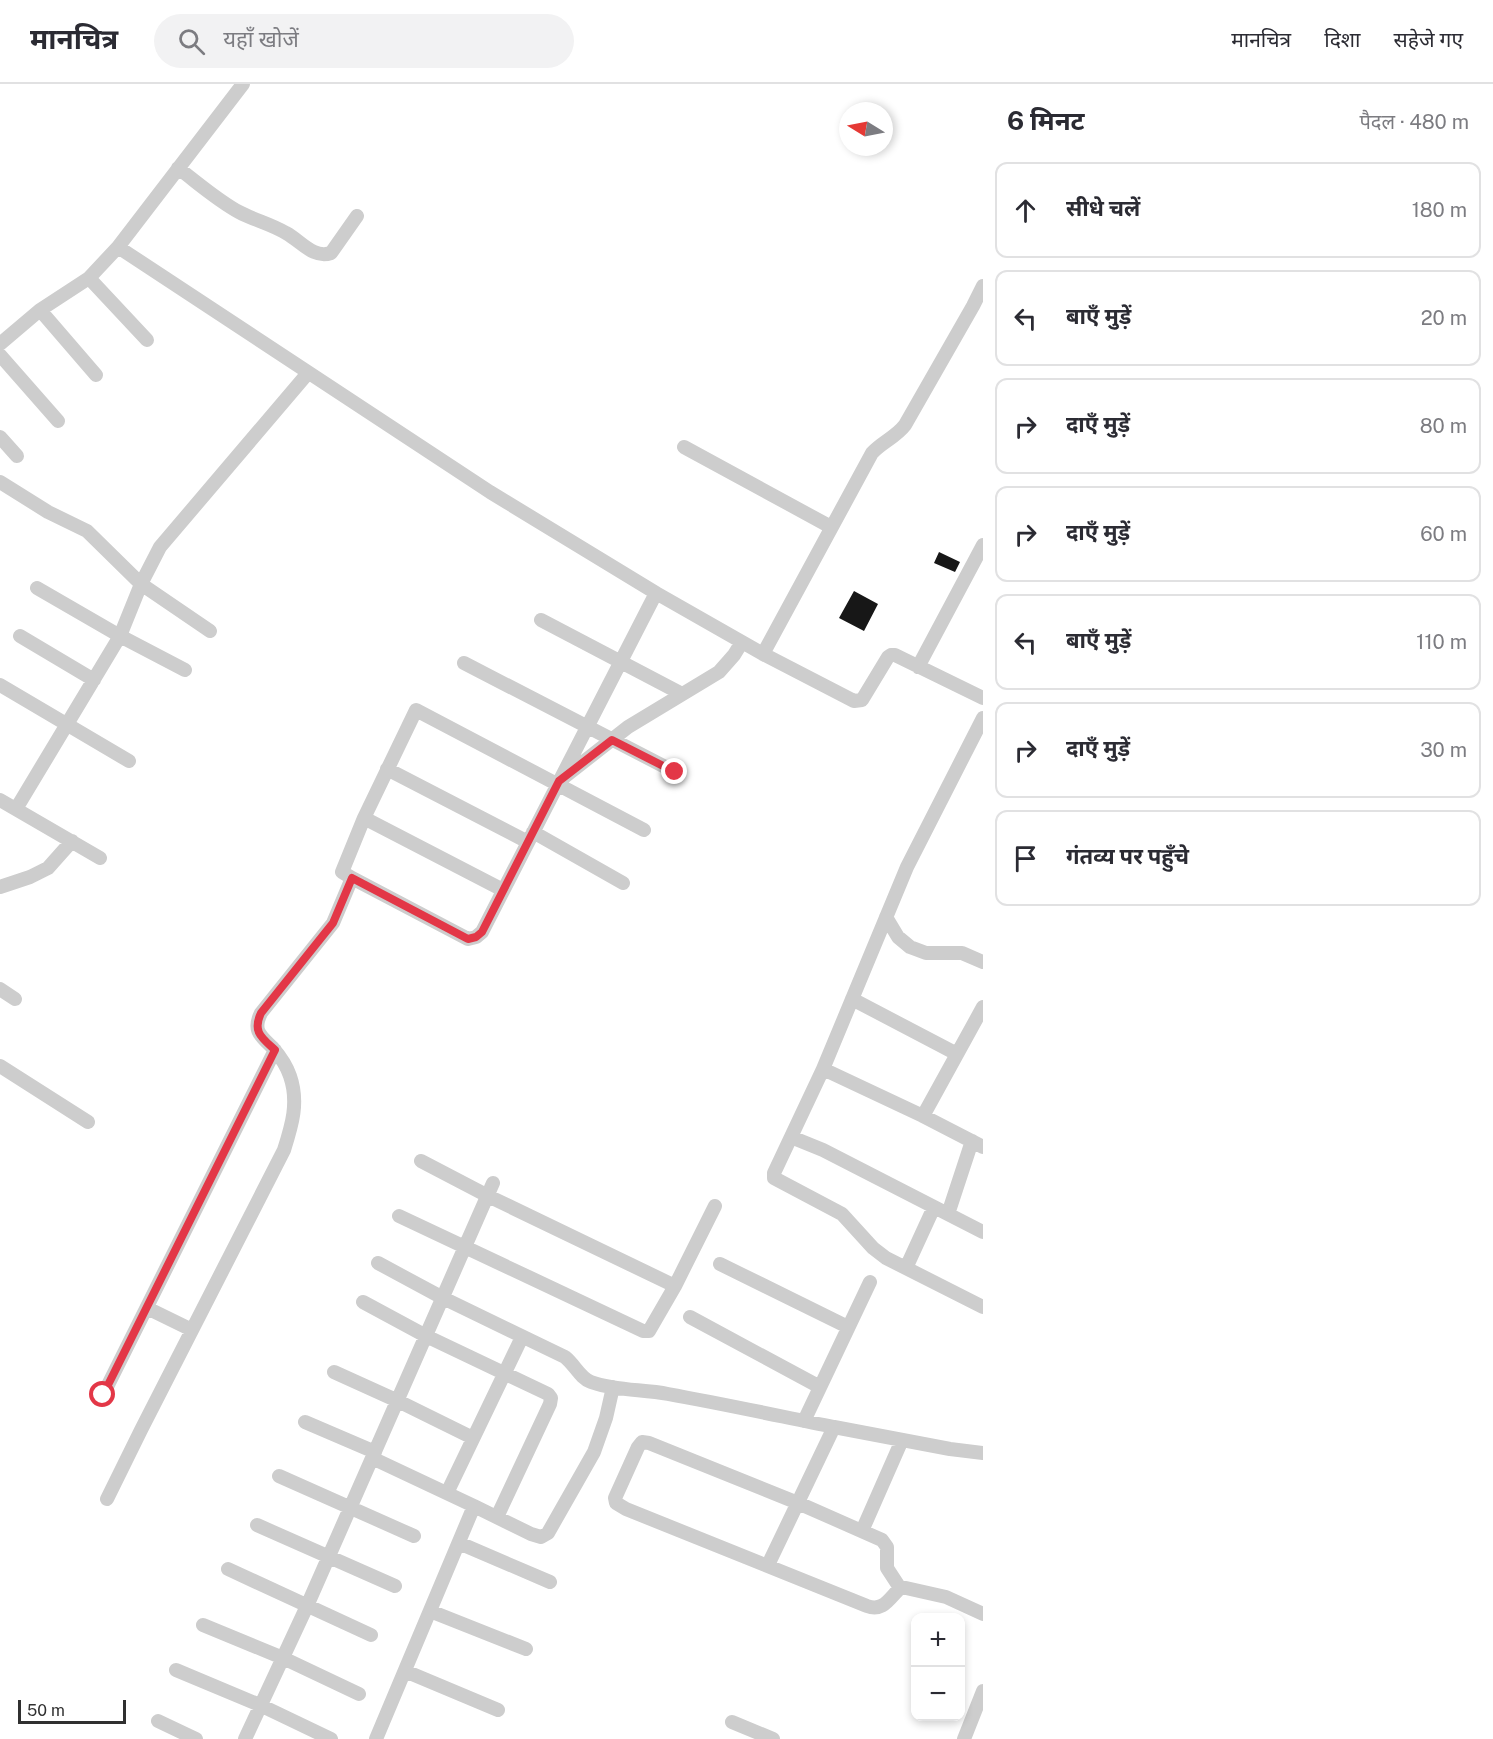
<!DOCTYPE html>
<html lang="hi">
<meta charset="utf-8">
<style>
:root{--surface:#fff;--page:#f2f2f3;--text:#2b2b33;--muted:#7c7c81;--line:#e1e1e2}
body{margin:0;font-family:"Public Sans","Noto Sans Devanagari",sans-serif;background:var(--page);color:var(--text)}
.controls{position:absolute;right:18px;bottom:18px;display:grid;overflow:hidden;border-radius:12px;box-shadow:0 3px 9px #0003}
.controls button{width:54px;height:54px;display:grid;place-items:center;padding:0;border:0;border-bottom:2px solid var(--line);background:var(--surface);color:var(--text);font:30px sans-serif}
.compass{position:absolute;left:839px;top:18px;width:54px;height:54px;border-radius:50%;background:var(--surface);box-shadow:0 3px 9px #0003;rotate:280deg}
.scale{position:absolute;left:18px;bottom:15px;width:108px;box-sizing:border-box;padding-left:6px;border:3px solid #303030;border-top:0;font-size:16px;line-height:21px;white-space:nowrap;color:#303030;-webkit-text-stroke:4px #fff;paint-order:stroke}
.stop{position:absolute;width:18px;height:18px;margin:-14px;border:4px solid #e33747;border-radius:50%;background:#fff}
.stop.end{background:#e33747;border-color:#fff;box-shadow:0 2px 6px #0008}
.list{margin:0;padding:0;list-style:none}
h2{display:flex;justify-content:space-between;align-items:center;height:78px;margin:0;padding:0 24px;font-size:26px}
h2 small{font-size:20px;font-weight:400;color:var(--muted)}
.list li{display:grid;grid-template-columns:39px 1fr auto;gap:18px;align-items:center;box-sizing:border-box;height:96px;margin:0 12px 12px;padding:0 12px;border:2px solid var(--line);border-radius:12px}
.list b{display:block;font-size:22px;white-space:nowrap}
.list em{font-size:20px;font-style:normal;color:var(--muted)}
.icon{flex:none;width:33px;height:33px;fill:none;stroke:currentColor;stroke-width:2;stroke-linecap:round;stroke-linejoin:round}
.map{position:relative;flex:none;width:983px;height:1655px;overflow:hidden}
header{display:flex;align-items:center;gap:36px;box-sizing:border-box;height:84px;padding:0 30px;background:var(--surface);border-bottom:2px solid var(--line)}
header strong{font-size:28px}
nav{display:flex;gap:33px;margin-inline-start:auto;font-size:21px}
.search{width:420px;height:54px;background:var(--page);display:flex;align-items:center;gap:15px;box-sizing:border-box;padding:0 21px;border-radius:33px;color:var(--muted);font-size:22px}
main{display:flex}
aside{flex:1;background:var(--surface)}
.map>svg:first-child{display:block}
.building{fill:#171717}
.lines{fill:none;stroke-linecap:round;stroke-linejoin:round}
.street{stroke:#cdcdcd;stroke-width:14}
.route{stroke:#e33747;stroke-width:8}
</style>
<header>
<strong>मानचित्र</strong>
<div class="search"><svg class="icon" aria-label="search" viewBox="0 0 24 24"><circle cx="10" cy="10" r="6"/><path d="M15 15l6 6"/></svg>यहाँ खोजें</div>
<nav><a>मानचित्र</a><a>दिशा</a><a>सहेजे गए</a></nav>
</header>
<main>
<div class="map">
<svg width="983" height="1655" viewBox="0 0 983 1655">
<rect width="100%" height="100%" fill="#fff"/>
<path class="building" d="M939 468 960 478 955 488 934 479Z
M854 507 878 520 864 547 839 534Z"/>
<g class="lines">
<path class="street" d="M178 84C198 99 217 116 239 128 254 136 271 140 286 149 301 157 313 175 331 169L357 132
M118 163 490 408 656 509
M89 194 147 256
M40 226 96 291
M0 260 40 226 89 194 118 163 243 0
M0 271 58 337
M0 353 17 372
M684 363 831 443
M0 398 48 428 87 447 141 500 210 547
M37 504 120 552 185 586
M541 536 682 610
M20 552 94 596
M763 570 872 369C882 358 896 353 905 341L973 222 983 202
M464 579 675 688
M918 583 983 461
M0 601 129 677
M983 634 907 783 823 985 923 1032 983 1063
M387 685 528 758
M563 694 628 643 719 588 734 571 742 558
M0 716 100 774
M16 725 120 552 141 500 160 463 308 289
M364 734 503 806
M533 748 623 799
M352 794 468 855 476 853 482 848 656 509 763 570 854 617 862 616 888 573 891 571H895L983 614
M0 803 30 793 48 784 72 757
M886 833 898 853 910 863 926 869H962L983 878
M0 905 15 915
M852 915 957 970
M0 982 88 1038
M823 985 774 1089V1094L842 1130 873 1164 886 1174 983 1223
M923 1032 983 923
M791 1053 823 1066 983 1148
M421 1077 488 1112 675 1202
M948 1130 972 1057
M399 1132 643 1247H649L675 1202 715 1122
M378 1179 443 1214 565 1273C575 1281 580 1294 591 1298 616 1307 643 1305 668 1310 724 1320 779 1332 834 1343
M720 1180 848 1243
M906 1184 934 1123
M363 1218 426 1252 548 1310 551 1314 550 1320 497 1433
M147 1224 192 1246
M690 1233 820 1303
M334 1288 398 1317 473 1354
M103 1311 275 966
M804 1337 870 1198
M305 1338 375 1368
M372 1374 474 1422 376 1655
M279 1392 414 1452
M447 1409 522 1253
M107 1415 141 1346 284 1066C292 1041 299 1018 290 992 287 983 279 971 273 964 261 952 252 947 261 929L333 839 352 794 342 788 364 734 416 626 644 746
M474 1422 531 1450 541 1453 548 1449 594 1368 606 1334 613 1303
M257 1441 395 1502
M862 1447 902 1356
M459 1459 550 1498
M768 1481 834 1343 950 1365 983 1369
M228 1485 371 1551
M900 1504 887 1484V1463L882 1456 798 1419 649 1359 642 1358 638 1363 615 1414 616 1419 626 1425 867 1522C883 1528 889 1515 900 1504H906L946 1513 983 1530
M430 1527 526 1565
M203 1541 283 1574 359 1610
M176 1586 262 1622 331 1655
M405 1587 498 1626
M158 1637 196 1655
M732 1638 773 1655
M245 1655 307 1522 493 1099
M964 1655 983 1607"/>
</g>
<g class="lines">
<path class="route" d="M103 1311 275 966C262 954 252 948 261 929L333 839 352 794 468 855 476 853 482 848 559 697 612 656 675 688"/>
</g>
</svg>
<div class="controls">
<button>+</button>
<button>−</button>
</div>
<svg class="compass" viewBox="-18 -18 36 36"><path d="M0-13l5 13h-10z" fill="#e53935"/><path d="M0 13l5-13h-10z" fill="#7c7c81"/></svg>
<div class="scale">50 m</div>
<div class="stop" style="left:103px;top:1311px"></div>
<div class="stop end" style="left:675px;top:688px"></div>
</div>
<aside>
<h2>6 मिनट<small>पैदल · 480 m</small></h2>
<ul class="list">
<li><svg class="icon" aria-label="ahead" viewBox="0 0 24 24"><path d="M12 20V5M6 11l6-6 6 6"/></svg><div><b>सीधे चलें</b></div><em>180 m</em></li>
<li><svg class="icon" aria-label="left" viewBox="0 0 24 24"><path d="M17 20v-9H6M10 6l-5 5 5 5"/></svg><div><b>बाएँ मुड़ें</b></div><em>20 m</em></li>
<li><svg class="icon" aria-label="right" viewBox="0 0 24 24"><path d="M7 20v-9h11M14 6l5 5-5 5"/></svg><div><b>दाएँ मुड़ें</b></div><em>80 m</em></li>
<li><svg class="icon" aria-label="right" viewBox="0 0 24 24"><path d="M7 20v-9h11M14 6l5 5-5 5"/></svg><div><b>दाएँ मुड़ें</b></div><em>60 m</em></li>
<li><svg class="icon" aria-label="left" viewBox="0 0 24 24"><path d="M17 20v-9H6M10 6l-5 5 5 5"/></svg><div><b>बाएँ मुड़ें</b></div><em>110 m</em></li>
<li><svg class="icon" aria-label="right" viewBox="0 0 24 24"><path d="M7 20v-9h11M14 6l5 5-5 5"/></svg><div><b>दाएँ मुड़ें</b></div><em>30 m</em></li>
<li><svg class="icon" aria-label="arrive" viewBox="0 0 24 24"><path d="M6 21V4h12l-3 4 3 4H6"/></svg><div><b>गंतव्य पर पहुँचे</b></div></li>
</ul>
</aside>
</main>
